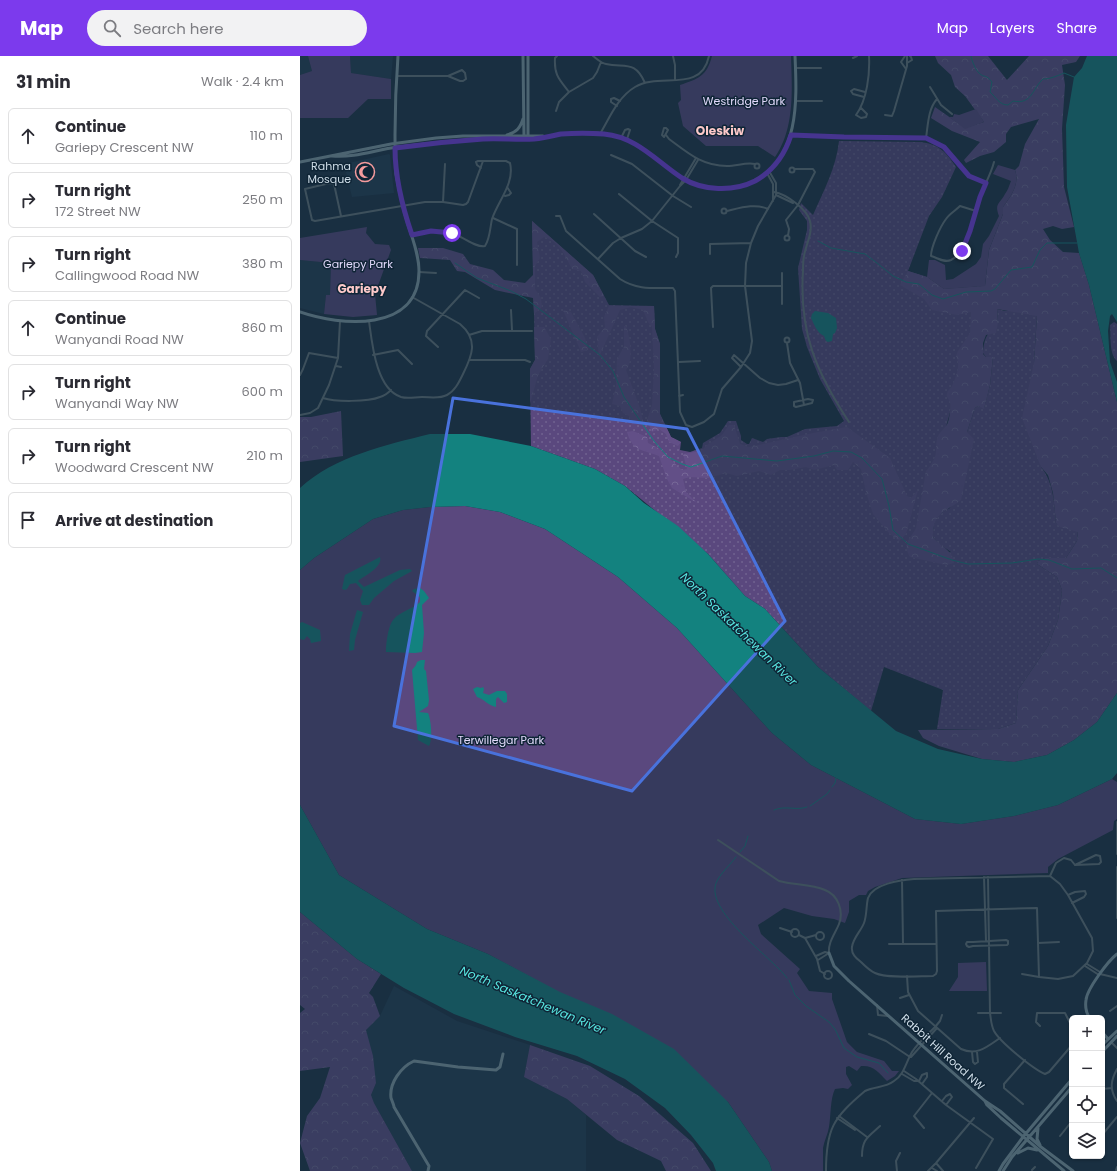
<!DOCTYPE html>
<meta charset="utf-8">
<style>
:root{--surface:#fff;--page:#f2f2f3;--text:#2b2b33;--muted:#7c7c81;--line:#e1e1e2;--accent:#7c3aed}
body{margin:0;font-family:Poppins,sans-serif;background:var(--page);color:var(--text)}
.controls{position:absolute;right:12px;bottom:12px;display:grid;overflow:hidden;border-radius:6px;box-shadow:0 1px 3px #0004}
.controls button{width:36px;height:36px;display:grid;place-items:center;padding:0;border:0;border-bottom:1px solid var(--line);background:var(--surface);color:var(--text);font:20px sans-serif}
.stop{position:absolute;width:12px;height:12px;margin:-9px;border:3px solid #7c3aed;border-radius:50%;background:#fff}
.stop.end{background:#7c3aed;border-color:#fff;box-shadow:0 1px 4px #0008}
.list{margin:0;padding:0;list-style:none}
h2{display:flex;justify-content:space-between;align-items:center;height:52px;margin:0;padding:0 16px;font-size:17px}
h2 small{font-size:13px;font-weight:400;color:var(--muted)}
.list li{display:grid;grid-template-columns:26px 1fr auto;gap:12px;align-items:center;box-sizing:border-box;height:56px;margin:0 8px 8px;padding:0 8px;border:1px solid var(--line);border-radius:6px}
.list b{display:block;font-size:15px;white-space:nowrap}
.list p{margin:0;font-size:13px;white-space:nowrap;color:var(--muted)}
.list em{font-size:13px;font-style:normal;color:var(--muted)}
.icon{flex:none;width:22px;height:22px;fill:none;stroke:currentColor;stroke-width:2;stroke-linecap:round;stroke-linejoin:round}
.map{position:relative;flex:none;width:817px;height:1115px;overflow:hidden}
header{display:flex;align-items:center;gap:24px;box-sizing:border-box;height:56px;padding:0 20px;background:var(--accent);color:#fff}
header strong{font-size:19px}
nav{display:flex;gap:22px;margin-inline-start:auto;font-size:14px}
.search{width:280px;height:36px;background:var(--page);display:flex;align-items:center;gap:10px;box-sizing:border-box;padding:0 14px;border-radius:22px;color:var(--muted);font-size:15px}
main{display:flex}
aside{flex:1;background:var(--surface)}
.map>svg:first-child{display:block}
.built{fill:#203c51}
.grass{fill:url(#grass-dots)}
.forest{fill:url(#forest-crowns)}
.green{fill:#5a487e}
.water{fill:#13827f}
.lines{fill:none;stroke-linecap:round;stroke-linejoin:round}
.stream{stroke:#13827f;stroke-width:1}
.street{stroke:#69787d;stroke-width:2}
.secondary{stroke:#8ba4ab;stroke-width:3}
.route{stroke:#7c3aed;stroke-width:5}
.marked{fill:none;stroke:#4972dc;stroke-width:3;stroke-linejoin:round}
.labels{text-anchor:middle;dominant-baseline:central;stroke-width:3;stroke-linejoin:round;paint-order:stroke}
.park-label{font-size:11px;fill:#e1d8fa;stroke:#0f2536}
.poi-label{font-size:11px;fill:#cedce7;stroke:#0f2536;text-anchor:end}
.street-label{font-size:11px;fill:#cedce7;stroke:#0f2536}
.neighbourhood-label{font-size:12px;font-weight:bold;fill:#fdc9c9;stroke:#0f2536}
.water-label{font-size:12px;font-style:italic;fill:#57e4df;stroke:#0f2536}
</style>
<header>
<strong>Map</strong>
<div class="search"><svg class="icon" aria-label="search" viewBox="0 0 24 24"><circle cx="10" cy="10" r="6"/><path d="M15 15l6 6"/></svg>Search here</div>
<nav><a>Map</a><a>Layers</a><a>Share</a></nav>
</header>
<main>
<aside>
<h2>31 min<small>Walk · 2.4 km</small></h2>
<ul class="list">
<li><svg class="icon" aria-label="ahead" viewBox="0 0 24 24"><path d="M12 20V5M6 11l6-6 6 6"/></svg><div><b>Continue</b><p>Gariepy Crescent NW</p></div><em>110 m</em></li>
<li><svg class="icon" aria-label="right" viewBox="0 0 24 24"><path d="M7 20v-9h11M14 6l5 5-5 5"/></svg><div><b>Turn right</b><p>172 Street NW</p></div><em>250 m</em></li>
<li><svg class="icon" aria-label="right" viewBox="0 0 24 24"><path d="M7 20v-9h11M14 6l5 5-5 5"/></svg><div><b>Turn right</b><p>Callingwood Road NW</p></div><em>380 m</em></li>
<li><svg class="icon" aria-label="ahead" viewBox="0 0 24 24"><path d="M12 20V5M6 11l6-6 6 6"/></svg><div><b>Continue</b><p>Wanyandi Road NW</p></div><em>860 m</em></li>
<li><svg class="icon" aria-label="right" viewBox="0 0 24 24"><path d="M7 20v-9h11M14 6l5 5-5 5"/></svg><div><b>Turn right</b><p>Wanyandi Way NW</p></div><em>600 m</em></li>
<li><svg class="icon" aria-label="right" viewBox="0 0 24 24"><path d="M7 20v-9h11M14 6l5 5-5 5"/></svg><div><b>Turn right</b><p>Woodward Crescent NW</p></div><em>210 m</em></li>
<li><svg class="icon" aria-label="arrive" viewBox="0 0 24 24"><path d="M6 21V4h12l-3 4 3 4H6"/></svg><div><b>Arrive at destination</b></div></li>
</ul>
</aside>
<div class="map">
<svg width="817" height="1115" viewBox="0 0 817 1115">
<defs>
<pattern id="grass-dots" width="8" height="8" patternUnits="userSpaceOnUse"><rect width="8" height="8" fill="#5a487e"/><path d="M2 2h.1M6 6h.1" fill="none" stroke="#706290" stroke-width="1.8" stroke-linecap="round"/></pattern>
<pattern id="forest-crowns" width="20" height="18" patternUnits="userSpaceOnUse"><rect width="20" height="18" fill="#624f87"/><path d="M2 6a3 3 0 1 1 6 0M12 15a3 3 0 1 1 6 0" fill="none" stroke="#776898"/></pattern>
</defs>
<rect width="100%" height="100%" fill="#192f41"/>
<path class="built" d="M0 0H8L12 15 0 19Z
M50 0H93L91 23 51 17Z
M89 98 90 99 94 137 52 141 44 108Z
M0 204 31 207 30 239H26L24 258 0 252Z
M94 930 157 965 230 989 224 1021 267 1043 286 1059V1115H112L74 1047 71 1039 76 1027 66 974 80 960Z"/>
<path class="grass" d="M539 85 620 86C639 88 646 96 656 111L642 141 629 160 608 215 627 221 644 233 685 230 610 501 651 496 638 487 633 481C633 465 636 459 650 452L667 376 675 352 678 350 684 352 690 329 693 301H686L683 297C684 281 688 277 698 266L697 253 705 255H714L737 259 734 307 741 411C754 427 754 447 756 467L778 475 777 485 766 502H745L738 505 737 508 757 521 762 534 761 543 758 564 748 590 718 634 716 667 698 673H637L643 634 584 611 571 655 518 611 465 553 445 540 408 498 325 430 295 413 231 390 230 313 235 304 232 165 293 219 309 249 354 250 355 273 360 288V358L371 381 381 386 380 394 390 396 402 392 403 387 420 377 428 365H436L441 380V384L447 388H449L452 382 463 386 467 383 481 381H487L505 373 537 370 544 365 520 323 507 291 502 273 498 212 507 174V165L499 154 501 147 513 159C524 134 536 112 539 85Z
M814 266 817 268V305C809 298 811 280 810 269Z"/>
<path class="forest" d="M635 0H688L707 24 729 0H780L776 6 762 9 765 29 762 73 764 131 774 171 762 173 753 170 743 173 750 184 763 196 779 197 789 229 817 346V637L797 666 774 684 747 699 714 706 682 703 639 690 623 682 618 674 698 673 716 667 718 634 748 590 758 564 761 543 762 534 757 521 737 508 738 505 745 502H766L777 485 778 476 760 471 756 467 753 437 748 419 741 411 722 362 734 307 737 260 697 253 698 266 696 277 686 279 683 287V298L686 301H693L690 329 684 353 678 350 675 352 667 376 674 383 661 444C644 457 633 457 633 481 640 490 653 494 654 507L646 509 610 501C602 487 610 484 616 472L626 415C630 411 636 401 636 396 636 391 636 385 638 380 642 373 648 371 649 362 650 358 651 351 650 346 649 343 646 341 647 338 647 335 651 332 652 330 656 321 661 309 656 300L658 295 670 277 671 256 657 259 632 254 624 243 600 229 608 215 627 221 644 233 685 230 689 194 703 158V151C711 140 720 128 715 114L719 110 725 88 739 63 711 71 706 78V86L694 96 680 100 666 107 664 104 680 86 652 75 631 62 635 51 665 72 684 66 665 40 655 31 651 19 638 7Z
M232 165 293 219 304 240 300 241 285 226 281 215 272 213C265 200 259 185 244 181L237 186 240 202 235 210V233L241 242 242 251 234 258 233 242 195 234 165 216 157 215 150 204 120 202 118 192H143L163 198 170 208 193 214 204 224 225 227 233 219Z
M309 250H354L355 273 360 288V358L371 381 381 386 378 390 369 386 366 378 359 373 352 376 347 364 352 349 354 312 352 271 348 266 343 254 331 251 320 254 299 301 297 281 305 271 304 261Z
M263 254 271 256 285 282 288 294 281 296Z
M324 270H326C330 281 334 304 326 314L340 352 343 365 332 368 329 360 323 357 320 350 312 348 316 330 317 303 324 291Z
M234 271H244L251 283 248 303 238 319 230 348V313L235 304Z
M41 355 43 400 0 406V361H11Z
M429 369H434L440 388 449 391 513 377 547 371 590 402 607 440 611 442 618 434 606 478 599 485 589 477 573 458 566 436 561 413 553 406 548 414H537L534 409 514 414 506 411 490 414H480L471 419 459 415 437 420 426 417 408 422 390 421 383 423 386 436 397 447 372 432 367 423 359 400C341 393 333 396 327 376L333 375 347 381 348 387 358 392 382 414 387 413 383 398 401 395 407 389 422 379Z
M0 856 57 903 81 918 69 937 73 941 80 960 66 974 73 1000 76 1027 71 1039 74 1047 112 1115H10L0 1087 7 1060 20 1042 30 1011 0 1015V957L5 953 0 949Z
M230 989 290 1010 339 1040 393 1087 411 1115H366L361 1105 317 1084 267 1043 224 1021Z"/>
<path class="green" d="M8 0H50L51 17 91 23V43H68L48 62H0V19L12 15Z
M412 0H491C492 33 495 72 475 101L458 90H406L383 70 378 47 381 44 380 29C398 23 407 20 412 0Z
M676 53 684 66 665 73 649 61H653L654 58 659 59Z
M698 109 715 114C720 128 711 140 703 151V158L689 194 685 230 644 233 627 221 629 204H635L645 209 646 224 653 223 676 208 681 201 683 188 689 180 699 160C694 147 700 148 705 138 708 134 709 130 711 125L693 118Z
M67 171 66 177 75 188 89 189 91 194 75 238 77 259 53 261 24 258 26 239H30L31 207 0 204V182Z
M165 450 200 456 245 473 318 521 377 572 472 677 511 709 615 763 661 768 714 760 758 749 812 723 817 726V763L814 765 813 774 758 803 748 811V817L602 822 575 831 568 835 566 839H559L549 845V856L545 867 534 863 512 860 484 852 458 869 461 878 500 913 497 917 509 935 532 937V943L547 986 557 996 584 1005 592 1015H599L595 1020 587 1025C579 1017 574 1009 561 1010L557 1015 549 1010 546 1011V1018L552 1029 548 1033 543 1032 535 1033C530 1043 531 1060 529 1071 528 1078 524 1085 523 1092 523 1100 523 1108 523 1115H472L469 1106 428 1046 260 937 188 898 127 873 39 819 0 749V514L14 502 73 463 103 454 130 451Z
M686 906 687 935H649L658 921V907Z"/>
<path class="water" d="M787 0H817V266L812 258 810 260 808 275 810 306 817 326V346L789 229 779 197 767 131 766 69 774 21 782 12Z
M515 255 528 257 536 262 537 272 535 277 533 278 532 285 528 286 526 285 524 280C517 277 514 268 511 262L512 258Z
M130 378H170L231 390 295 413 325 430 344 447 378 470 408 498 445 540 465 553 518 611 596 675 638 693 682 703 714 706 747 699 774 684 797 666 817 637V717L812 723 758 749 714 760 661 768 615 763 511 709 472 677 377 572 318 521 245 473 200 456 165 450 130 451 103 454 73 463 14 502 0 514V432C35 400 86 389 130 378Z
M80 501C83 511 66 519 58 525L64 531 100 514 110 513 112 515 94 525 74 542 69 549H62L60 544 63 535 56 527 50 528 47 533 45 534 42 533 45 519Z
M120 532 124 535 129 542 122 549 124 577 122 596 115 597 86 596C86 588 88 569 94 563 99 556 113 553 120 546V541L112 535 114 533Z
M57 554 63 556 55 584 54 594 49 595 50 578Z
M2 566 20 574 21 585 11 587 10 583 7 580 4 584 0 583V567Z
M121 604H125L124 613 126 615 129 644 128 650 119 656 128 657C131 663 133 684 129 690L118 684 112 614 116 609 117 606Z
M177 631 181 632 183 631 184 633 183 637 189 639 197 635H205L207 638V646L204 647 198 641 196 643V651C189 650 184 643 177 641L173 633Z
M0 749 39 819 127 873 188 898 260 936 312 958 374 993 428 1046 469 1106 472 1115H416L413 1107 391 1079 365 1052 325 1023 277 1000 215 981 154 958 104 932 57 903 0 856Z"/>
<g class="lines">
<path class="stream" d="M671 0C671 3 676 15 679 17 684 22 686 18 692 26L690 36C696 41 699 49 708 49L713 45C732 49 732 33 743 23 750 23 757 20 764 17L774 21
M518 185 531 192 565 198 577 207 593 220 606 226 619 228 632 239 643 243 666 236 691 235 695 233 711 214 732 211 740 194 747 187H777
M155 207 177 222 211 235 226 243 300 299 313 315 324 341 354 385 368 401 382 408 391 411 422 400 477 405 514 400 533 395 551 396 562 402 582 423 589 450 593 474 608 488 652 504 668 508 712 507 738 503 749 504 772 513 801 512 817 522
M532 731 535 727 536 722
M510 750 527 738 530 734
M474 754C486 749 496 755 507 751
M440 796 445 790 448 780
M436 801C430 809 421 817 417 825 402 854 472 901 487 922
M489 924 495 939 506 950 529 966 535 973 544 992 557 1001 579 1007 588 1017"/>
<path class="street" d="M257 0 255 2C254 19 259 23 269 36
M293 0C297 3 301 7 306 8 325 12 335 4 345 27
M373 0 375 9V24
M605 0 601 6 606 13
M553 2 557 0
M607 7 612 4 611 1 610 0
M496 12H521
M162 14 165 17 166 23 163 25H160L148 20Z
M97 20H148
M630 31 641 49 652 58
M564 41 553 38 551 35 554 33 565 36
M311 43V46L317 50
M311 43 314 42 320 45
M496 45H522
M561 52 567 58 566 61 561 62 556 59C567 44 570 18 569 0
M256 55 259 46 269 36 293 22 297 16 301 6
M585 59 592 60 594 55 607 10V0
M364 72H366L368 74 364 81 362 79Z
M300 78C310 61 318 41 335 31 360 16 401 38 409 0
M366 79 369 83C388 97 402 110 427 110 437 110 446 106 455 108
M491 79 544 81 626 82 643 91 669 120 686 127
M321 82 325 74 328 73 330 74 327 83
M626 82C628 69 628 53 637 43
M311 99 332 108 373 140 391 151
M454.5 110a2.5 2.5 0 1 1 5 0a2.5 2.5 0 1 1-5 0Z
M489.5 114a2.5 2.5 0 1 1 5 0a2.5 2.5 0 1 1-5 0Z
M181 112 177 109 176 106 178 105H183
M467 117 473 128V145
M380 129 396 102
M474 136C486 138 507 153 510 165 513 177 506 188 504 200 503 205 503 210 503 215 499 276 516 316 549 366
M319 138 352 165 378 182V197L376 201
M476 139 493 147
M205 140 209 139 211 137 207 131
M143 146 145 108
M421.5 155a2.5 2.5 0 1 1 5 0a2.5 2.5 0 1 1-5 0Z
M427 155C440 152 455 147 468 153
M676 155 660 150C655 155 649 158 646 163 640 171 631 191 631 200 638 202 644 207 651 204 671 194 673 159 680 140 685 128 691 118 694 106
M294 158 335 195 346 201
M41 160 34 128 30 127 5 133 12 164 15 165 125 146H143L163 149 166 148 168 146 183 105H206L210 107C215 127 198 145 192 163 190 172 190 183 185 190 176 192 165 182 156 179 141 173 127 175 112 179
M256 160H260L266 175 320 223C337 234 353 232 373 232L375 235 380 356 386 369 392 371 404 366 414 358 422 333 441 311 450 297 452 285 445 230 446 207 451 187 458 170 476 139V127L469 115
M193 162 217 173V209
M484.5 182a2.5 2.5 0 1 1 5 0a2.5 2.5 0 1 1-5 0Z
M488 180 489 173 486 164 498 149 515 116 513 113H494
M410 198V188L451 187
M298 203 313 187 321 182 342 173 352 165 380 130 386 124 398 104
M119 216 136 217
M482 217V248
M211 254 212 274
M69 265C72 287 76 333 101 341 108 343 115 341 122 341 131 341 139 343 147 339 155 335 159 326 163 318 172 300 179 284 160 268L112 241
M413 271 411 232 413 230H481
M169 279 182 275H232
M484.5 284a2.5 2.5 0 1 1 5 0a2.5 2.5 0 1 1-5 0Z
M487 287 490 307 500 327 504 349
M138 291 126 280 127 275 165 234 179 242
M73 299 98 294 112 308
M169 304H225L230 306
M379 306 400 305
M36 310 41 311
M441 311 432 302 434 299 460 322 469 327 478 329 486 328 498 324
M0 319 3 313 9 297 38 302
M379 340 383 339
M23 342C35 346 68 346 80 341 84 340 88 337 91 334
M508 343 513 344 512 347 496 351 494 350V346Z
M0 359 10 357 18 352 29 329 38 302 40 265
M817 766V798
M418 784 479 825C494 829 511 828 525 834 538 839 544 855 539 868 535 878 528 886 529 897
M817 811V862
M750 820 760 828 768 839 792 882 793 895 787 907 773 920 758 923 739 921 737 852 636 855 637 915 636 918 633 920C619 920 588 923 575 917 570 915 565 910 561 906 556 902 551 898 552 891 553 882 561 875 564 867 567 859 566 850 568 842 573 828 600 824 614 823Z
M750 820 756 807 764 802 771 804 775 809 799 808 801 806 800 800 796 799 775 809
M684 821 686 885
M688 821 690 957C691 963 691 969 694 975 700 986 733 1013 745 1018L749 1016 772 989
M602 824 603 888H636
M768 839 775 836 785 835 786 838 784 841 772 847
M480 872 492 876
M491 877a4 4 0 1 1 8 0a4 4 0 1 1-8 0Z
M516 880a4 4 0 1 1 8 0a4 4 0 1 1-8 0Z
M499 879 505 882 517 903 520 915 525 918
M505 882 516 879
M706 884 708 885V888L707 889 673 890 669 891 667 890 666 888 667 886H673Z
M738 887 759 886
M589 888H603
M516 900 525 896 529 897
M518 904 529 897
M787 908 800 916
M785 910 799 919
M524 919a4 4 0 1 1 8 0a4 4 0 1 1-8 0Z
M722 918 739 921
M800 918 817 922
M607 920 608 936 618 955 661 993C677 1000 687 991 700 982
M600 942 609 939
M577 949 578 959 588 960
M810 955 817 950
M678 957H701
M740 970 736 966 737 957H765L772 971
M635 971 640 965 642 959
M569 978 586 985 610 1001
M811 986 817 992
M672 996 673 1006 675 1008 678 1006 677 996
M611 1001 637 972
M817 1013C811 1024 809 1033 817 1045
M604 1015 616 1023 646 1049 693 1083 676 1112
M602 1018 614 1025H617
M619 1025 622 1019 627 1017V1021L622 1028
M802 1033 812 1032
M642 1045 646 1040 650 1038 652 1041 646 1049
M723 1048 704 1032V1028L725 1004
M539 1060 567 1081
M537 1062 555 1074
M624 1072 614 1060 632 1037
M802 1079 817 1061
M760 1080 772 1065
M562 1100C562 1083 568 1081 580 1070
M636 1107 643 1115
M817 1111 816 1114 817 1115
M632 1112 637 1115
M732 1114 735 1111
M526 1115C526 1073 533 1062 565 1035 575 1030 585 1032 594 1025 604 1019 606 1006 612 996 618 987 627 979 635 971
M597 1115 596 1105 600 1097
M628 1115 636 1107 674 1062"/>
<path class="secondary" d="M223 0 224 81
M228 0V81
M207 79C217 76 220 72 223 63
M32 100C54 102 75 94 97 91 126 88 155 84 184 83 201 82 219 84 236 83 245 82 254 79 263 78 277 76 296 76 311 79 342 85 357 107 383 122 403 135 431 136 452 126 500 104 497 44 495 0
M0 106 91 88 136 82 163 80H243
M0 256C40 270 119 277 119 215 119 198 112 182 107 165 102 150 99 134 96 118 95 105 95 92 95 79 95 52 96 26 98 0
M529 897 534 910 549 925 685 1045 700 1055 741 1091 773 1115
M790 962C786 957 785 951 786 944 787 933 808 905 817 898
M802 976 808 983
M802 989 817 975
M802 996 817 980
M685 1045 687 1049 701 1062 764 1115
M738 1072 737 1083 740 1089
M718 1097 728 1092 737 1094
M128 1115 129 1110 94 1051C94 1049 92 1045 91 1042 89 1027 101 1011 114 1005L158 1011 196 1014 200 1011 203 998
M699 1115 703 1108 723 1081 772 1023
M703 1115 712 1101 772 1031"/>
</g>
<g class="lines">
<path class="route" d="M152 177 131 175 112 179C102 150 95 122 95 92 124 88 153 85 183 83 200 82 217 84 234 83 244 82 252 80 261 78 275 77 290 77 304 78 337 81 356 105 382 122 403 135 433 136 455 125 473 115 485 98 491 79L544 81 626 82 644 91 669 120 686 127 680 141 670 175 662 195"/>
</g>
<path d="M0 0H817V1115H0ZM153 342 387 373 485 565 332 735 94 670Z" fill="#192f41" fill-opacity=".55" fill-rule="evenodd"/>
<path class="marked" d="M153 342 387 373 485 565 332 735 94 670Z"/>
<defs>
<g id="mosque-ring" transform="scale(1)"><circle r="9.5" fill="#0f2536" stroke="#f59b9d" stroke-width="1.5"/><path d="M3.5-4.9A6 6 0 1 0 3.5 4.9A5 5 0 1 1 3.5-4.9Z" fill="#f59b9d"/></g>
</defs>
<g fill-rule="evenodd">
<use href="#mosque-ring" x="65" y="116"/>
</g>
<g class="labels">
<g class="park-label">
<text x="444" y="45">Westridge Park</text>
<text x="58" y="208">Gariepy Park</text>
<text x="201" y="684">Terwillegar Park</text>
</g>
<g class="poi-label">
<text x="51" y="110">Rahma<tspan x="51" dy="13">Mosque</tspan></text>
</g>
<g class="street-label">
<text transform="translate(643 996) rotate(42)">Rabbit Hill Road NW</text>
</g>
<g class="neighbourhood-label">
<text x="420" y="74">Oleskiw</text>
<text x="62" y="232">Gariepy</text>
</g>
<g class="water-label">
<text transform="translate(439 573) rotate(44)">North Saskatchewan River</text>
<text transform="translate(233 944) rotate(23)">North Saskatchewan River</text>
</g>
</g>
</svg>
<div class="controls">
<button>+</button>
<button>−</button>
<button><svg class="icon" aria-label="locate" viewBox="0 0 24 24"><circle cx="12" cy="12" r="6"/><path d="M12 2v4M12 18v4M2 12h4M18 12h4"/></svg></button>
<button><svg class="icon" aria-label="layers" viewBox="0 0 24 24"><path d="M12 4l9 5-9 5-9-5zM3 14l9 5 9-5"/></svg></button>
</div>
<div class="stop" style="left:152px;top:177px"></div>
<div class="stop end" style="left:662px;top:195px"></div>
</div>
</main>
